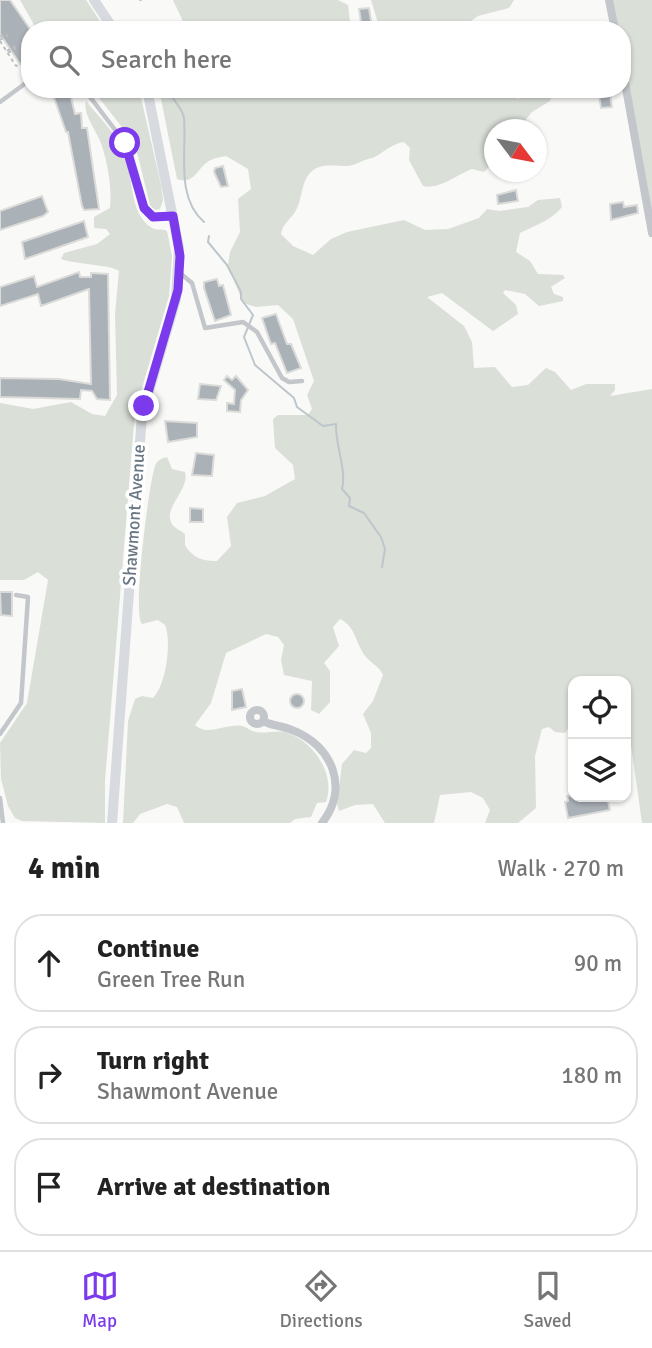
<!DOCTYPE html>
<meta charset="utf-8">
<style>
:root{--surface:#fff;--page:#f2f2f2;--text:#222;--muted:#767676;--line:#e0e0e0;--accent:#7c3aed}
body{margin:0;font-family:Signika,sans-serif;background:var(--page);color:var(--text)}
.controls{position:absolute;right:21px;bottom:21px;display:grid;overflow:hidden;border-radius:14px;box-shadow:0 2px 5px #0004}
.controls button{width:63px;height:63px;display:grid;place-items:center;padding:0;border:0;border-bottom:2px solid var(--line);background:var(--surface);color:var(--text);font:35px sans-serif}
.compass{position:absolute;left:484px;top:119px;width:63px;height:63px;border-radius:50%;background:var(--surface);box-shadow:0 2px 5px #0004;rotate:122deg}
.stop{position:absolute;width:21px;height:21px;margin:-16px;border:5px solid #7c3aed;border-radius:50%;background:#fff}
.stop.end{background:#7c3aed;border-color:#fff;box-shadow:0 2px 7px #0008}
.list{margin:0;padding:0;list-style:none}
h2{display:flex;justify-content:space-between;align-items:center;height:91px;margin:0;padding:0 28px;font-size:30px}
h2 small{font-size:23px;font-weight:400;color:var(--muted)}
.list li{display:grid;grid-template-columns:46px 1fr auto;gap:21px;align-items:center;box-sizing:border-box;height:98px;margin:0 14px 14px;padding:0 14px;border:2px solid var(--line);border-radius:28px}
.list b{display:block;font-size:26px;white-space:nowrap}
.list p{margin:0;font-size:23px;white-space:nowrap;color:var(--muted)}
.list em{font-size:23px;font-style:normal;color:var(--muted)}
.icon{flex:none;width:38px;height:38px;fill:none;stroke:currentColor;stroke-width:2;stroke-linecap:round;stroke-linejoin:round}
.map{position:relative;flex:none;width:652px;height:823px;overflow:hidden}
.search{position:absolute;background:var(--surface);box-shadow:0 2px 5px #0004;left:21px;right:21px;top:21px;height:77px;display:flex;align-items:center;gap:18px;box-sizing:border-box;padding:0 24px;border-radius:28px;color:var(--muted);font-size:26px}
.sheet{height:427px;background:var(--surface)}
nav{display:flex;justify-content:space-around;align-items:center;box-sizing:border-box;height:98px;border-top:2px solid var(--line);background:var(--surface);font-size:19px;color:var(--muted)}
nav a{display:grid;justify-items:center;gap:4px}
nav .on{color:var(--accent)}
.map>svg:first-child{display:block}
.green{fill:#dadfd8}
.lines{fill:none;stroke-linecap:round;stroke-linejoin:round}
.stream{stroke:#bdc6cb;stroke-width:2}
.building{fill:#aab1b7;stroke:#dbdbd9;stroke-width:2}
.path{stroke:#bdbfc2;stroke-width:2;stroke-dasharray:3.5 3.5;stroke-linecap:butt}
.service{stroke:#c3c6ca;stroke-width:4.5}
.minor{stroke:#c3c6ca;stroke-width:8}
.secondary{stroke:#d7dbdf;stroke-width:10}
.route{stroke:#7c3aed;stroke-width:9}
.labels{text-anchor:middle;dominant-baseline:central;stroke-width:7;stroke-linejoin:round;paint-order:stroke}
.street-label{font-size:18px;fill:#6a7885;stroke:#fff}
</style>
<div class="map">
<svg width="652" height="823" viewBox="0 0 652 823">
<rect width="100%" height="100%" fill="#f9f9f7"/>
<path class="green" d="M20 0H86L106 30H37Z
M173 0H338L348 5 351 30H187Z
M371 0H514L509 8 478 16 458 30H377L378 23Z
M612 0H652V218L622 56V30H617Z
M92 89H139L161 185 163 200 160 209 155 210 150 205 138 156 129 136Z
M159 89H511L517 99 534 93 533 89H559L553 92 550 101 532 112 518 129 494 130V161L484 172 472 169C458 174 439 190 423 186L409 160 410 148 404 142C389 144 379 157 372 158 364 159 354 166 347 166 330 166 314 161 305 181 301 190 301 202 295 212 290 220 283 223 281 234L293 246 313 255 331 239 347 232 404 220 425 230 448 229 479 218 487 209 499 211 528 207 538 200 560 198 562 207C551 221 535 225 520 233L516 252 530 261 538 274 563 275 565 278 551 287 554 294 563 297V301L539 306 525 294 505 290 503 293 516 305 518 314 493 331 442 293 427 297 464 326 472 342 474 368 495 367 512 387 528 385 546 368 555 372 571 390 586 384H615V390L610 396 652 389V823H642L626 710V681H573V722L565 733 555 732 549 727 542 729 535 756 536 808 518 823H485L490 810 483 798 471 792 440 795 434 823H385L373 804 355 805 339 811 337 804 342 764 354 750 366 753 371 748V733L363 714 373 701 383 675C379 666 373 665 367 658 355 645 357 627 340 619L333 627 339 646 324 663 330 671V702L319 714 311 710 312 681 284 675 281 660 284 645 278 637 266 634 226 653 211 703 195 725C207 737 227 723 242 726 247 727 250 731 256 732 267 734 278 729 288 733 314 742 336 775 326 802L317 803 311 817 295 819 290 823H184L177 807 167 804 140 814 133 823H123L128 721 135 699 142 696 153 698C166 686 172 641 165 625L158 620 142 624C132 615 149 483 155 466 157 460 162 458 167 457L172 469 185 472C190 490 162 508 172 524 175 529 181 530 185 534V545C193 558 202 561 217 561L231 546 227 517 237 503 265 496 295 479 293 465 275 448 273 419 278 415H308L312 409 307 395 314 381 293 319 278 305 256 307 243 303 228 265 230 252 240 232 238 199 251 189 248 169 226 156C221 157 214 158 209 161 197 168 195 185 177 179Z
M86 101C98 116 115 132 124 152 134 174 128 214 152 228 157 231 162 228 167 231L172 256 169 296 139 398 134 424 105 781V823L22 821 15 818 8 806 1 779 0 743 27 703 48 580 38 572 24 580H0V403L33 409 71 402 92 414 105 416 117 395 115 314 119 271C112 265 74 264 61 259L64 253 97 244 110 234 106 229 94 228V217L110 208C112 188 108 165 102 146 98 132 82 114 86 101Z"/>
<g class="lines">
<path class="stream" d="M140 0H141
M170 89C171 101 182 106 184 118 187 151 175 197 204 222
M209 236 208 242 227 265 241 292V299L253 315 244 337 255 365 294 398 297 407 323 426 336 424C335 445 347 470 342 489L350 498 349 506 364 513 381 537 385 549 382 567"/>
</g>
<path class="building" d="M0 0H10L30 29V66L26 60 20 64 0 34Z
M369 8 372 27 362 29 359 9Z
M51 89H69L75 114 81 113 82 128H87L99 209 84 210 82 206 68 132H66Z
M598 89H609L612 107 601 108Z
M223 166 228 186 221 187 214 172 215 168Z
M516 190 518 201 498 204 497 195Z
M42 196 48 212 43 216 0 230V211Z
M623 202 624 207 637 205 638 213 611 220 610 204Z
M84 221 88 237 25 259 22 242Z
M79 272 80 277H91V273L108 274 110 400 97 399 92 391 81 390 80 399 0 397V378L59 379 91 384 89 289 41 306 38 294 0 306V287L34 276 37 287Z
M217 279 219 286 223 285 231 315 215 321 204 288V282Z
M276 314 287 344H291L301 368 287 373 275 343 271 344 262 318Z
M227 376 232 380 236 376 248 390 241 400 240 412 227 411V403L234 404 235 390 224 380Z
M200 384 221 386 216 400 198 399Z
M165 421 197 423V437L168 442Z
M196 453 214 455 212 476 192 475Z
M190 508 203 509V522H190Z
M0 592H12V616L1 615Z
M242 689 246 707 232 710V691Z
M290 701a7 7 0 1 1 14 0a7 7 0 1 1-14 0Z
M573 795 607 797 610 810 568 818 565 802 568 801 567 796Z"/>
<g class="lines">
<path class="path" d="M0 37 6 33
M0 40 8 35
M0 41 16 66 27 62
M7 51 15 46
M8 53 16 48"/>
<path class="service" d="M84 89 125 143 147 212 153 217 172 216
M0 102 30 80
M180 273 192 283 205 328 243 322 257 332 282 378 289 382 302 381
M0 734 21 703 28 597 16 595
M0 798 3 823"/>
<path class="minor" d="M609 0 615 30
M622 66 652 233
M250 717a7 7 0 1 1 14 0a7 7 0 1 1-14 0Z
M265 722C274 726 283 726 292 730 332 745 350 788 322 823"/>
<path class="secondary" d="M94 0 114 30
M112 823 142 415 176 299 179 248 147 89"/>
</g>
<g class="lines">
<path class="route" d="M125 143 144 208 153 217 173 216 180 256 178 290 144 406"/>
</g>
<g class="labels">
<g class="street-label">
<text transform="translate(134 515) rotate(-86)">Shawmont Avenue</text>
</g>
</g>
</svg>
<div class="controls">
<button><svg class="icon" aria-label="locate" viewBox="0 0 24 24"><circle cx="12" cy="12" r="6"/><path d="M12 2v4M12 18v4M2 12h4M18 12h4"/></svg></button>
<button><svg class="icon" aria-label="layers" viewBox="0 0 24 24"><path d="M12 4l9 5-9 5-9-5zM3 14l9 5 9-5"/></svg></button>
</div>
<svg class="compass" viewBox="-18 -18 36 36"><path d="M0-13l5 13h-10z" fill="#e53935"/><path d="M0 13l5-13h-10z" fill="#767676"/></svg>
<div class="stop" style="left:125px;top:143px"></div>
<div class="stop end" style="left:144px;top:406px"></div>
<div class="search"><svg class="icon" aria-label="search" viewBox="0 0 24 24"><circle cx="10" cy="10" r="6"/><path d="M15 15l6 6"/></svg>Search here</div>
</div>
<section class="sheet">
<h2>4 min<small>Walk · 270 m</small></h2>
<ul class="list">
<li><svg class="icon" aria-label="ahead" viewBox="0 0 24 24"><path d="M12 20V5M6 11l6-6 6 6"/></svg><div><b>Continue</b><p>Green Tree Run</p></div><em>90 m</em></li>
<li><svg class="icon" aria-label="right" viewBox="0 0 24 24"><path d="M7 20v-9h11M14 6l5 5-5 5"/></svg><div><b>Turn right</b><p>Shawmont Avenue</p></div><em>180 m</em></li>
<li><svg class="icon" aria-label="arrive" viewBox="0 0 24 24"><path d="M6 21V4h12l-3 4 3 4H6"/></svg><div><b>Arrive at destination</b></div></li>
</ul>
</section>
<nav>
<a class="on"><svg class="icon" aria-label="map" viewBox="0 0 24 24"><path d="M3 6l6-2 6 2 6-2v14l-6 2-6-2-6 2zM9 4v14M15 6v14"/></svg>Map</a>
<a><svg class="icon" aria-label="directions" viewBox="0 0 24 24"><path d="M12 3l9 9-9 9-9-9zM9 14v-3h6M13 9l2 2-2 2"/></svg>Directions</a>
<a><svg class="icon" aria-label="saved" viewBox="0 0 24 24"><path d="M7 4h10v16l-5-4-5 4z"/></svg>Saved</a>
</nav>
